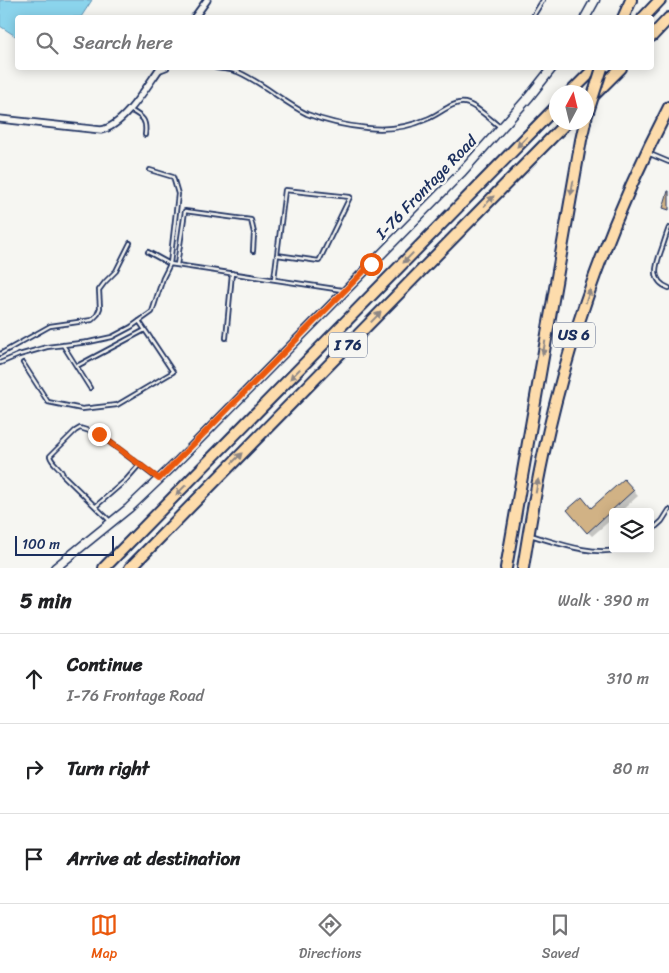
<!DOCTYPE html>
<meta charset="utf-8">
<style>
:root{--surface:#fff;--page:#f2f2f2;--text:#202124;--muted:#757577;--line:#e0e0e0;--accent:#ea580c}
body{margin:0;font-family:Sriracha,sans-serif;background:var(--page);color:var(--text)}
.controls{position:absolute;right:15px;bottom:15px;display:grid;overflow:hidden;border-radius:5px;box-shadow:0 2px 12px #0003}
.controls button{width:45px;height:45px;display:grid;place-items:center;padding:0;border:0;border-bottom:1px solid var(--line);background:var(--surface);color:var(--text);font:25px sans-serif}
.compass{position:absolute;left:549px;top:85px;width:45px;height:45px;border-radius:50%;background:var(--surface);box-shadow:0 2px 12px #0003;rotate:7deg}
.scale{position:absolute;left:15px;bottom:12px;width:99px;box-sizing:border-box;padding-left:5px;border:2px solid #1b2f5e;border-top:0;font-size:14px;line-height:18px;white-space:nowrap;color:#1b2f5e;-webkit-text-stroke:4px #f6f6f2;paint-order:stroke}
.stop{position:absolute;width:15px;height:15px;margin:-11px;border:4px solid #ea580c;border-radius:50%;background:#fff}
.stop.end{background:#ea580c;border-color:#fff;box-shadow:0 1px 5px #0008}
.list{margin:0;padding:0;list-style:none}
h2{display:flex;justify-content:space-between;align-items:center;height:65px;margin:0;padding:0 20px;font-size:21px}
h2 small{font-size:16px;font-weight:400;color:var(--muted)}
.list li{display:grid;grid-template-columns:32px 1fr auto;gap:15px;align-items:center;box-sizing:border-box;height:90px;padding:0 20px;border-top:1px solid var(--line)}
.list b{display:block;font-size:19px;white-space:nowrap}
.list p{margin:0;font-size:16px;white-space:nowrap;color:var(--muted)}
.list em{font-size:16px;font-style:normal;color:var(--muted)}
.icon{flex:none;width:28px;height:28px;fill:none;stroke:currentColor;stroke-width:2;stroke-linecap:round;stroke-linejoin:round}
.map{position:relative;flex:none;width:669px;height:568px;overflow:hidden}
.search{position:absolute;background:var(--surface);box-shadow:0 2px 12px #0003;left:15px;right:15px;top:15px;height:55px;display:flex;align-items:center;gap:12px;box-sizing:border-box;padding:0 18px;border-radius:5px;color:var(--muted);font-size:19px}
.sheet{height:335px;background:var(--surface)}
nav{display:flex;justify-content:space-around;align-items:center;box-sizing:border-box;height:70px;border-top:1px solid var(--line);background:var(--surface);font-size:14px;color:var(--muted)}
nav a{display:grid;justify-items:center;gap:2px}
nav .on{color:var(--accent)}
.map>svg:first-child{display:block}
.water{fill:#8bd4ec;stroke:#5e92b3}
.shadow{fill:#0003}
.building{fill:#d1b285;stroke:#1b2f5e}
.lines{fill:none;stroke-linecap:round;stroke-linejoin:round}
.lane-casing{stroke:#1b2f5e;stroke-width:6}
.street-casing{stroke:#1b2f5e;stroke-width:9}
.secondary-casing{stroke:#1b2f5e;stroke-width:11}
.highway-casing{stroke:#1b2f5e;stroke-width:14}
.lane{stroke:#f6f6f2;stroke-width:2.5}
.street{stroke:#f6f6f2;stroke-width:5.5}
.secondary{stroke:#f6f6f2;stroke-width:8}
.highway{stroke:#fddcac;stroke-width:10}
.highway-bridge-casing{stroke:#1b2f5e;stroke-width:14;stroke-linecap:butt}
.highway-bridge{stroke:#fddcac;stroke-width:10}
.oneway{fill:#8c8685}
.route{stroke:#ea580c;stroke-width:6}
.labels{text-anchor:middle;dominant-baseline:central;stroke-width:5;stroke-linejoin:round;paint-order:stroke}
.shield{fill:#f6f6f2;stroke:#5d6b8a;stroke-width:1}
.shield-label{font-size:15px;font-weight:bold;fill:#1b2f5e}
.street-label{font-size:16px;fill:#1b2f5e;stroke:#f6f6f2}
</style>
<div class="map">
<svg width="669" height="568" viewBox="0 0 669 568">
<rect width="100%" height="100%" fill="#f6f6f2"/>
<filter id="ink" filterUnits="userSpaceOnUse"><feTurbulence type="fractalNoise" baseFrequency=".02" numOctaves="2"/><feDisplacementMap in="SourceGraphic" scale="10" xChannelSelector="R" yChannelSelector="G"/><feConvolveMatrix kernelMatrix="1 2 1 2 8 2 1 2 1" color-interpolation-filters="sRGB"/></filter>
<g filter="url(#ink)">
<path class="water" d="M0 0H92L81 17 18 18 17 37 0 26Z"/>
<path class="shadow" d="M628 485 638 496 620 512H613V518L592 536 588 532 591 509Z"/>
<path class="building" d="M668 191H669V210L663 208Z
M624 479 634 490 587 533 567 510 582 497 591 508Z"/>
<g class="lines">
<g class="lane-casing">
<path id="lane" d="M532 18 543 0
M216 68C223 69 231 69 238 72 263 83 283 102 307 114 324 121 348 126 367 128 387 130 409 127 427 119 439 115 452 101 465 103 476 105 491 120 500 127
M159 71 167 68
M130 110C143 117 147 120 145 135
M650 154 669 162
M669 228C666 235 664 243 661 251 656 265 650 281 669 288
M148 252 170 264 178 194 173 177 150 170
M177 265 185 211 251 220 254 233 253 251
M274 279 277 255 319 261 350 197 285 190 277 255
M139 321 145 330
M226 338 232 273
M63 345 90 388
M0 354 50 326 92 320 97 315 100 308 99 290 105 282 116 271 130 243
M0 363 19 355 47 347 89 342 112 337 131 327 152 312 163 278 170 264 342 290
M23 363 48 402 82 409 117 405 173 372 145 330 77 366
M96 506 126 480 140 464
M110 521 63 475C61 467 52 464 50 456L75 431 80 428 99 434 158 479
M650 532 662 521 669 510
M530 535C555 542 594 557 619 549"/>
</g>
<g class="street-casing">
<path id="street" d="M194 18 207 0
M0 119 101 130C124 126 147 86 160 68"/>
</g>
<g class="secondary-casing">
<path id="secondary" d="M585 18 595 0
M55 568 129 508 174 465 461 173 529 97 552 68"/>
</g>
<g class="highway-casing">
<path id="highway" d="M623 18 631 0
M643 18 660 0
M652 36 669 18
M571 92 595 68
M592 97 621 68
M104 568 556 107
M130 568 504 186 567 122
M506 568 581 140 585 122
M523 568C529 531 535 493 543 456 569 334 612 217 669 107"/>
</g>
<use href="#lane" class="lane"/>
<use href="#street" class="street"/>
<use href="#secondary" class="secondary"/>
<use href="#highway" class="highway"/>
<g class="highway-bridge-casing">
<path id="highway-bridge" d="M586 118 602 68"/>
</g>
<use href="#highway-bridge" class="highway-bridge"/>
</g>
<defs><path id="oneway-solid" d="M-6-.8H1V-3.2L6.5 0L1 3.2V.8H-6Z" transform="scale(1.25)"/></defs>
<g class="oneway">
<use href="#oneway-solid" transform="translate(522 142) rotate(134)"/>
<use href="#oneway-solid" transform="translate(572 188) rotate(100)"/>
<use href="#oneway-solid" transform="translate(489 201) rotate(-46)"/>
<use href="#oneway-solid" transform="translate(408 258) rotate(134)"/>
<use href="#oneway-solid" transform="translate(588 296) rotate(-71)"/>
<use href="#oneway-solid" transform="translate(376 317) rotate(-46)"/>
<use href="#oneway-solid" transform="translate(544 348) rotate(100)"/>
<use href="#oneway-solid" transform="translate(295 374) rotate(134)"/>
<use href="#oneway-solid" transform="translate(237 458) rotate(-45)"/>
<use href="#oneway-solid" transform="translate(537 486) rotate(-80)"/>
<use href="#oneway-solid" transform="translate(181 490) rotate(134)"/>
</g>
</g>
<g class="lines" filter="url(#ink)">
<path class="route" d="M99 434 159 479 371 264"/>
</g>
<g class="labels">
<g class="shield">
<rect x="553" y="322.5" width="42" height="25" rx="4"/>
<rect x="329" y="332.5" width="38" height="25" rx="4"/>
</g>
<g class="shield-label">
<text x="574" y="335">US 6</text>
<text x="348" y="345">I 76</text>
</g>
<g class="street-label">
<text transform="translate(426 187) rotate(-46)">I-76 Frontage Road</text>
</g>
</g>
</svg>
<div class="controls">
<button><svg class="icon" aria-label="layers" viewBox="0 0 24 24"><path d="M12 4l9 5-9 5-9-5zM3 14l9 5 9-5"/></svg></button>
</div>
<svg class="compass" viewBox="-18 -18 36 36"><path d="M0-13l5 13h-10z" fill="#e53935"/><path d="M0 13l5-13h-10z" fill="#757577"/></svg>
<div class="scale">100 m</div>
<div class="stop" style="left:371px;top:264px"></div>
<div class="stop end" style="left:99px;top:434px"></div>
<div class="search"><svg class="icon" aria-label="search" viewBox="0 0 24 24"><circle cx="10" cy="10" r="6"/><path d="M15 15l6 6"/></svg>Search here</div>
</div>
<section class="sheet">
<h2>5 min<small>Walk · 390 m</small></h2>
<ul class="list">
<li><svg class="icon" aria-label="ahead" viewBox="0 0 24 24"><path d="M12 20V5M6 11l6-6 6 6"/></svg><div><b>Continue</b><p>I-76 Frontage Road</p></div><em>310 m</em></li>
<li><svg class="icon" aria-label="right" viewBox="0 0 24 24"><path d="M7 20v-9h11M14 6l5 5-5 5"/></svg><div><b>Turn right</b></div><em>80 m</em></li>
<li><svg class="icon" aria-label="arrive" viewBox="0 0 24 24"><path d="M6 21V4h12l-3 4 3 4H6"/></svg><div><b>Arrive at destination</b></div></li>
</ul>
</section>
<nav>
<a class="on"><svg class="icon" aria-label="map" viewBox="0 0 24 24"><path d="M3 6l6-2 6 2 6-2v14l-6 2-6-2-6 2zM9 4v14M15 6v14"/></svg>Map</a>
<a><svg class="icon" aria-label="directions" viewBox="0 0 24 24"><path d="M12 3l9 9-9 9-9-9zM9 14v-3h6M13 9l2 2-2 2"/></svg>Directions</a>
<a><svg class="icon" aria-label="saved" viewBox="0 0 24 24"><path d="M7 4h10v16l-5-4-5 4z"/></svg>Saved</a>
</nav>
